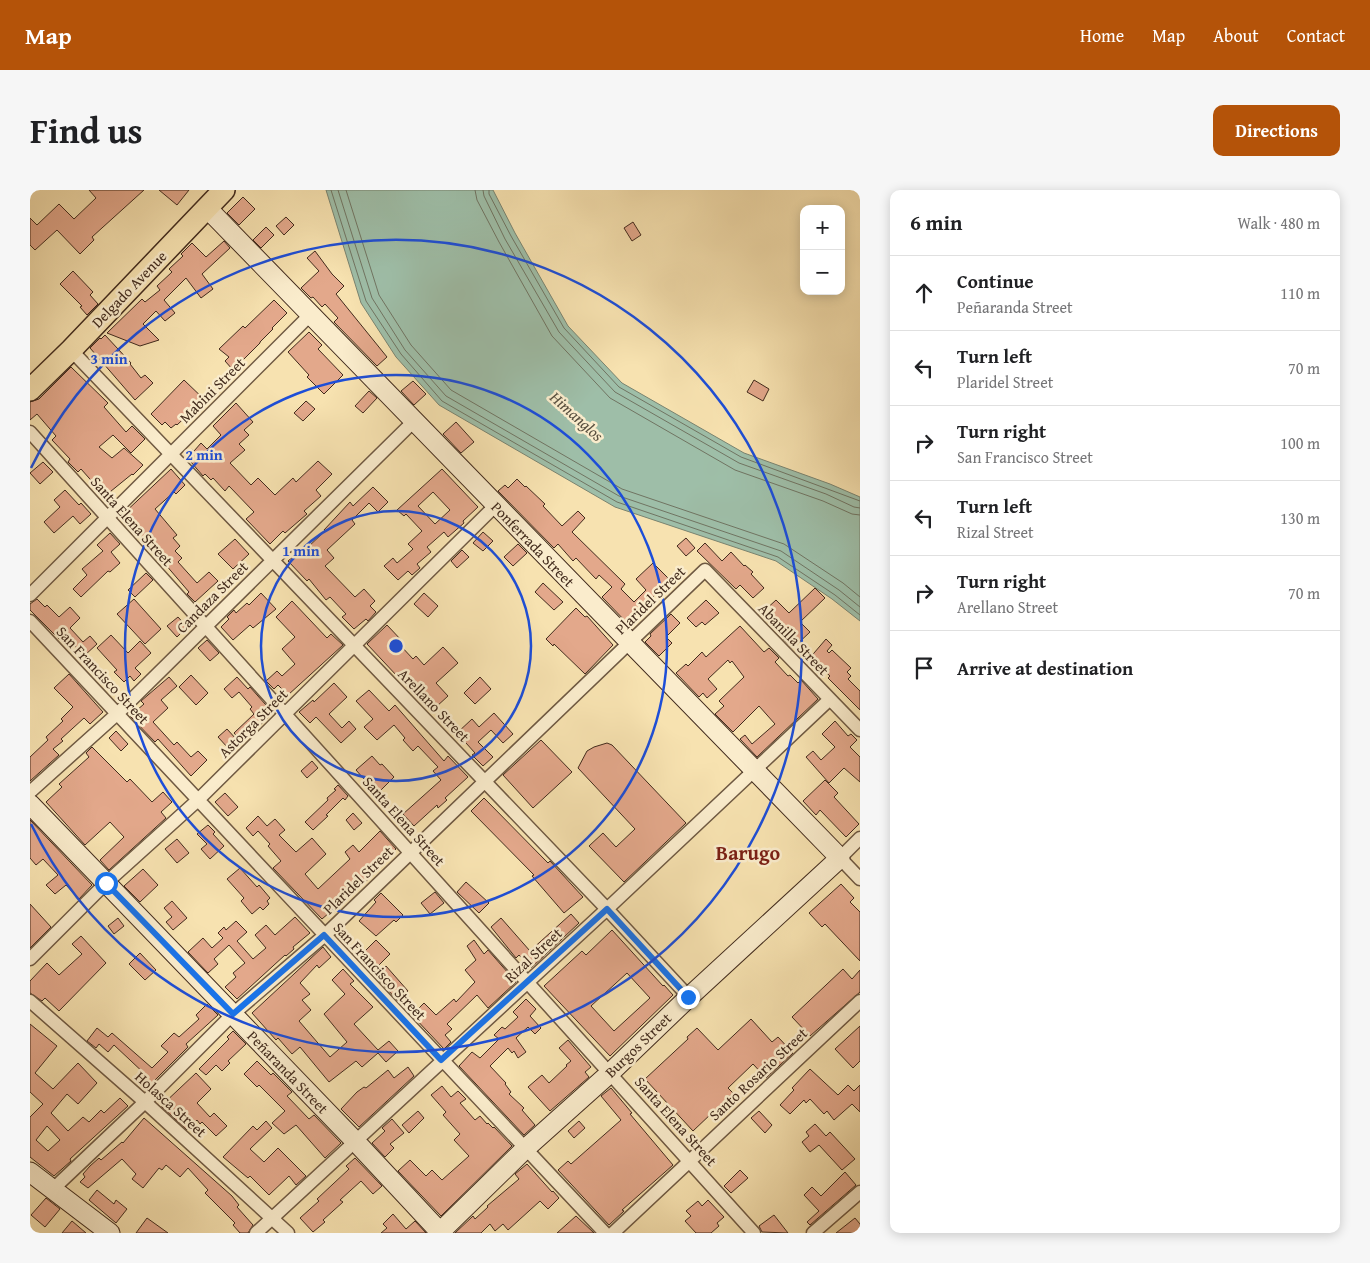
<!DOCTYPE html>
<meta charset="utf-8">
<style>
:root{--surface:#fff;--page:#f6f6f6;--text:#202124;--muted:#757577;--line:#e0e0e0;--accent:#b45309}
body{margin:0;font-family:"Gentium Book Plus",serif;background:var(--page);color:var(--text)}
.controls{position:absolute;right:15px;top:15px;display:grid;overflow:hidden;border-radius:10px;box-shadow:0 2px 12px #0003}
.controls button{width:45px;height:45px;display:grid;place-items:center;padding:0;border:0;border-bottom:1px solid var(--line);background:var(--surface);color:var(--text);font:25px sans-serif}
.stop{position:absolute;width:15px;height:15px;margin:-11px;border:4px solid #1a73e8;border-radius:50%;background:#fff}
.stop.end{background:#1a73e8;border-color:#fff;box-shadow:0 1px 5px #0008}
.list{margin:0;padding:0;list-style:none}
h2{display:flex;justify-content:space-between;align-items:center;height:65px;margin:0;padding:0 20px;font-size:21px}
h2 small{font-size:16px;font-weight:400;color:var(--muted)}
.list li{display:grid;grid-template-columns:32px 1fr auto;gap:15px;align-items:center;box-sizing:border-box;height:75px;padding:0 20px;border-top:1px solid var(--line)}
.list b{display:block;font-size:19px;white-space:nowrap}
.list p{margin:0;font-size:16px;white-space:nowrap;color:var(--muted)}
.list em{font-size:16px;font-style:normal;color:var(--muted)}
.icon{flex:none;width:28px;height:28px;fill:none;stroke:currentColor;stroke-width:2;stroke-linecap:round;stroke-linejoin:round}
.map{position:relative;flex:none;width:830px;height:1043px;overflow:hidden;border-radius:10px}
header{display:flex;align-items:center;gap:30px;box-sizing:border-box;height:70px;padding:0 25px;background:var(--accent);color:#fff}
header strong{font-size:24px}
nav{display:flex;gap:28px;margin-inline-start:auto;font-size:18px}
.intro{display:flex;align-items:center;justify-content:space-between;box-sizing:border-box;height:120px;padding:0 30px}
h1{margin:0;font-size:35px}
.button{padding:12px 22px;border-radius:10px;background:var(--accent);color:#fff;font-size:18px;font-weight:700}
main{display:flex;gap:30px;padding:0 30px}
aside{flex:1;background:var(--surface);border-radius:10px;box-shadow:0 2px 12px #0003}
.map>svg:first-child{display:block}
.water{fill:#9ebea8;stroke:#798370}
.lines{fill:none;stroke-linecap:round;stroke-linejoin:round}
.shore{stroke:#707462;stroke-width:1}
.building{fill:#e3a88b;stroke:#422b1d;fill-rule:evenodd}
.street-casing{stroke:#6f5942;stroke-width:15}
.secondary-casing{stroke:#422b1d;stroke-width:21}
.primary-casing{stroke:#422b1d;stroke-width:24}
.street{stroke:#faeccc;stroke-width:12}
.secondary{stroke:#faeccc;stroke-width:19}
.primary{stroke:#f7e2b0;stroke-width:21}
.route{stroke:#1a73e8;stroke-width:6}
.ring{fill:none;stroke:#1d4ed8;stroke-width:2.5}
.labels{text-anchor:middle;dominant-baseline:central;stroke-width:5;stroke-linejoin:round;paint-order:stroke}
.street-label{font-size:15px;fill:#422b1d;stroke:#faeccc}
.water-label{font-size:16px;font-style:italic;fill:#595040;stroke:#faeccc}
.district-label{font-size:20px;font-weight:bold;fill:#7a1f14;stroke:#faeccc}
.centre{fill:#1d4ed8;stroke:#faeccc;stroke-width:2.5}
.ring-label{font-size:15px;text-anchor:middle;font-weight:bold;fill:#1d4ed8;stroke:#faeccc;stroke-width:5;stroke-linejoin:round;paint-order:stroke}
</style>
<header>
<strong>Map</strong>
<nav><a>Home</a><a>Map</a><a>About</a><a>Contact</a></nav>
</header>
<div class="intro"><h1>Find us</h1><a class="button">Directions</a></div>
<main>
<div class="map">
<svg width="830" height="1043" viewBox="0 0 830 1043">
<rect width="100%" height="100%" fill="#f7e2b0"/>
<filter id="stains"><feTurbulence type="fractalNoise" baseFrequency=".004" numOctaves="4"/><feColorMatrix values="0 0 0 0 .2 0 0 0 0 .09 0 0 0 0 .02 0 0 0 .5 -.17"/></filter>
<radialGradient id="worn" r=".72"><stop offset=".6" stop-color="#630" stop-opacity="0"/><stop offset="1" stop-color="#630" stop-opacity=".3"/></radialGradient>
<path class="water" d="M296 0H463L485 43 538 136 592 193 714 263 800 294 830 307V431L802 409 746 371 585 317 409 215 366 167 331 113Z"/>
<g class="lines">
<path class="shore" d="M301 0 336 111 371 164 412 211 587 312 748 367 805 405 830 425
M308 0 342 108 375 160 416 206 589 306 751 361 809 400 830 417
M316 0 349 105 381 155 421 200 592 299 754 354 813 393 830 407
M445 0 447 10 469 52 522 146 580 208 705 280 793 311 822 324 830 325
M453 0 454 6 475 49 529 142 585 202 709 273 796 304 824 317 830 318
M459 0V4L481 46 534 138 589 197 711 267 830 311"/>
</g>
<path class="building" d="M59 0H114L62 47 64 50 50 64 27 40 5 60 0 55V28L7 35 29 14 44 29 66 8Z
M129 0H159L147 15Z
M213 7 225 19 209 35 197 23Z
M256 27 264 35 254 45 246 36Z
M603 32 611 45 602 51 594 38Z
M236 37 244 45 231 58 223 50Z
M194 51 200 58 172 84 183 99 171 108 156 88 134 110 145 123 135 131 126 121 113 134 129 150 110 156 77 143 112 109 115 112 130 100 127 96 142 82 139 79 153 66 151 64 162 53 176 67Z
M285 61 302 84 314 96 306 104 357 167 347 176 304 132 308 128 295 114 292 117 283 107 281 108 271 98 289 81 277 68Z
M43 81 63 102 60 105 68 114 57 125 50 117 52 116 30 94Z
M244 110 257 123 242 138 243 139 230 152V153L203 180 195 171 199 167 189 159 213 136 215 138Z
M279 142 292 155 288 159 313 185 294 204 277 187 279 185 258 162Z
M75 145 101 173 100 174 111 188 115 185 123 193 105 210 60 158 70 148 71 149Z
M41 177 78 213 74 217 96 242 102 236 115 249 101 263 83 245 69 257 82 268 94 258 113 275 103 285 102 284 75 306 51 279 48 282 38 272 40 269 22 250 26 246 7 224 0 230V212L9 209Z
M154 190 178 213 169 222 165 218 147 235 146 234 141 238 135 232 132 235 121 224Z
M724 190 739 199 733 211 717 202Z
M383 191 396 204 384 215 371 201Z
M339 201 347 208 333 223 325 216Z
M276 211 285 219 273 231 264 223Z
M206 213 223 232 214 240 219 245 209 254 215 260 200 273 221 295 228 288 245 305 263 288 266 292 288 271 302 284 286 300 291 306 274 321 277 324 255 343 253 341 240 354 216 329 224 322 199 296 195 301 183 288 181 290 175 284 173 286 155 265 162 259 164 261 171 253 177 259 191 245 183 236Z
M426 232 444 252 431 263 413 244Z
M13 272 23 282 10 294 0 283Z
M141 279 155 295 146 304 144 302 125 319 147 345 143 348 150 356 145 361 152 368 148 372 167 393 179 382 188 391 165 412 157 404 159 402 135 374 137 372 91 326Z
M412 279 448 317 433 331 434 333 418 347 414 342 397 357 401 362 387 374 390 378 382 385 378 381 368 390 354 376 363 368 367 373 383 359 378 354 392 341 376 324 374 326 367 320ZM403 302 420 320 405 334 388 316Z
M487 289 495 297 496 296 515 314 513 316 532 336 548 321 555 328 542 342 595 394 591 399 604 412 616 400 606 389 623 373 638 388 634 392 636 394 606 424 609 428 600 436 572 407 582 397 569 385 566 389 546 368 543 371 528 354 524 358 468 301 475 295 478 298Z
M343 297 358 312 348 322 339 313 322 330 325 334 297 360 304 368 295 376 325 407 334 399 345 411 340 416 346 422 338 431 336 429 324 439 312 427 316 424 300 407 296 410 279 389 277 391 258 371 275 357 277 358 295 341 294 340 320 312 323 316Z
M35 300 49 315 51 313 61 324 50 334 43 326 24 343 14 332 30 317 24 310Z
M453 342 463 351 453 361 443 353Z
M80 343 90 354 81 362 90 373 80 382 78 381 51 407 43 399 57 385 52 379 73 361 67 355Z
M656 348 665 358 656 366 647 356Z
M205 349 219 364 203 379 188 364Z
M675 353 692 371 701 362 714 376 715 375 723 382 721 384 734 398 723 408 710 395 706 399 667 361Z
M488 354 497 363 483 376 474 367Z
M432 360 439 367 427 378 421 371Z
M116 383 123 390 105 407 98 400Z
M513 393 533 412 524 420 505 402Z
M785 398 795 408 770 432 780 442 763 458 753 449 756 446 733 422 746 410 759 423Z
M231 403 246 419 223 438 220 435 203 450 191 437 199 429 197 427 204 420 206 423 217 413 219 415Z
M394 403 408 416 398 427 384 414Z
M7 409 15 417 17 415 29 427 40 417 50 428 40 438 53 452 60 446 67 454 54 466 44 455 39 459 0 420V414Z
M104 409 131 439 115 454 87 424Z
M676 410 689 423 675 435 672 432 666 437 657 428Z
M262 411 297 448 301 444 313 455 258 505 248 495 244 499 236 491 247 481 252 486 265 474 252 459 265 447 246 427Z
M546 418 555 427 557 426 583 455 555 484 524 454 523 456 516 449Z
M641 424 650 433 636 447 642 453 629 466 615 452 621 446 620 444Z
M148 427 157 437 147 447 137 436Z
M357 435 373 452 370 455 383 469 386 466 394 475 413 457 428 473 406 493 418 506 406 517 396 506 394 509 385 500 383 503 337 454Z
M710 436 734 462 739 458 749 468 745 472 758 486 760 485 768 493 771 490 788 509 727 567 710 549 715 545 722 554 745 534 729 516 703 542 685 524 694 516 689 511 714 487 702 471 700 473 698 470 678 489 687 499 677 508 673 503 669 507 646 483 656 474 658 476 672 462 676 467Z
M81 445 98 463 110 451 121 463 105 478 111 484 104 491 100 486 94 492 84 482 87 480 67 458Z
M796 449 802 455 797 461 799 463 802 460 821 478 817 482 821 486 818 489 830 501V520L798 488 800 486 786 473 784 476 778 470Z
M177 450 189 463 180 471 168 458Z
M39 484 73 522 60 534 54 528 31 549 33 551 23 559 29 565 0 591V567L18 550 16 547 33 531 31 529 43 517 24 498Z
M161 485 178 503 166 515 149 497Z
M139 487 147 496 131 510 138 518 123 532 144 555 147 552 161 567 168 561 177 570 161 586 128 549 125 552 100 526 114 514 111 511Z
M207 487 218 499 220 497 243 523 212 552 204 543 224 524 220 519 222 517 209 502 202 508 194 499Z
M450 487 461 499 445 514 434 503Z
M304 493 317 507 299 524 312 538 319 531 326 539 311 553 286 527 280 533 269 522 283 510 284 512Z
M339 500 359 521 365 515 414 571 418 566 438 587 415 608 417 610 408 618 407 615 384 636 373 624 411 590 403 581 408 577 388 556 383 561 373 550 375 548 364 535 347 550 334 537 343 529 326 511Z
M464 523 483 544 473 553 461 540 448 552 463 567 453 576 442 565 445 563 427 543 442 529 449 537Z
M805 531 818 546 821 544 827 550 820 557 830 567V592L814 578 799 593 776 567 783 561 791 570 805 557 792 544Z
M197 539 207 550 198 558 188 547Z
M86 541 98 554 91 561 79 548Z
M511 550 542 582 503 618 473 585Z
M577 553 582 555 656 633 594 692 559 656 573 643 586 657 605 639 548 578 557 561 564 557Z
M62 557 97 592 100 589 122 612 133 602 142 612 131 622 136 628 79 680 70 670 94 647 80 632 55 655 16 612 32 597 29 594 59 567 56 563Z
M342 566 350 575 352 574 364 587 347 604 326 580Z
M282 571 288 578 277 588 271 581Z
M795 590 808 603 804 607 829 634 816 647 790 620 786 625 773 611Z
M308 595 318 606 315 610 313 608 296 625 298 626 283 640 275 632 298 610 297 608 306 600 304 599Z
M195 603 208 617 198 626 185 612Z
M454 608 518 673 520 671 553 707 534 723 502 686 504 685 441 621Z
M323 623 332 633 324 640 316 630Z
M228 626 237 636 245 629 255 640 249 645 266 662 282 648 296 664 275 684 288 699 320 669 315 662 323 655 329 662 350 641 366 659 345 679 347 681 331 696 325 690 302 712 306 717 292 729 243 678 251 671 238 656 240 654 228 641 223 646 216 638Z
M0 630 62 695 49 709 36 695 25 704 16 695 28 685 13 669 6 675 0 668Z
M178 635 185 642 183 644 194 656 180 669 171 659 177 654 167 644Z
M147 649 159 663 147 673 135 659Z
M210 678 227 697 229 695 240 708 237 711 239 714 233 720 230 717 222 724 211 711 214 708 197 689Z
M113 679 128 695 110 712 94 696Z
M436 692 459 713 449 723 427 702Z
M811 694 824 708 820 712 830 722V771L795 734 792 737 779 723Z
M405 702 414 713 400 724 391 713Z
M351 703 373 725 366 732 364 730 346 746 329 731 346 712 344 710Z
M142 711 157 728 143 740 136 732 142 727 134 718Z
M0 714 21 737 0 758Z
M541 724 549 733 501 778 489 765 486 768 461 737 471 728 500 761Z
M265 727 280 743 263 757 264 759 256 766 255 765 207 809 195 797 206 787 203 783 215 773 199 755 184 769 188 774 178 783 158 762 173 748 182 758 193 748 188 743 194 737 196 740 206 731 217 742 207 751 223 769 236 758 225 745 236 735 245 745Z
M88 728 94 736 84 744 78 736Z
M582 740 633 796 634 795 643 805 580 866 514 796 552 761 556 765ZM597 783 620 808 584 841 561 816Z
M51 746 76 773 29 821 15 808 12 811 0 803V791L17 773 29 785 52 764 42 754Z
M346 750 360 764 347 777 333 763Z
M444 750 454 764 458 760 486 792 458 818 447 805 417 834 422 839 415 845 421 852 414 859 382 825 394 813 406 825 424 809 426 812 445 792 435 780 446 770 437 756Z
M293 757 301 767 289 778 287 775 270 793 280 804 272 810 281 820 269 831 300 867 317 852 294 824 315 804 302 790 313 779 324 791 320 794 343 817 324 834 348 860 359 851 368 861 356 872 348 863 332 877 326 871 299 892 270 857 262 864 248 848 246 850 222 823Z
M110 763 126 780 115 790 99 774Z
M356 776 378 801 368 811 345 786Z
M813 779 822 789 830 780V802L780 846 762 827Z
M496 809 506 819 500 826 511 838 505 844 498 837 486 848 496 862 488 868 484 861 482 863 478 858 460 876 476 893 475 894 481 902 479 904 494 918 492 920 505 935 494 945 429 876 442 862 450 868 469 849 464 845 472 837 475 839 488 827 483 822Z
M177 814 188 825 156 854 158 857 115 900 109 894 117 886 84 855 78 862 69 854 66 858 57 851 67 838 78 847 82 843 122 878 138 862 131 856 144 843 149 847 169 829 166 825Z
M721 829 742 852 748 847 763 863 736 888 723 874 698 898 703 903 663 941 615 889 658 849 657 847 667 838 688 860Z
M0 834 27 856 5 883 23 899 48 873 67 893 48 914 37 904 21 923 38 941 53 927 59 932 71 920 74 923 90 908 98 916 40 969 41 971 24 986 0 967V927L13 914 0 902ZM17 936 30 950 18 961 6 950Z
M830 836V871L823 878 805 859Z
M203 841 216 854 198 871 200 873 192 881 186 875 176 885 169 879 199 849 197 847Z
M538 850 561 877 555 882 559 887 520 921 498 897 512 885 519 893 537 876 536 875 541 871 529 858Z
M227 871 241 885 243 883 262 902 257 906 279 929 284 925 311 953 295 968 266 935 254 944 242 933 255 921 229 895 227 897 214 884Z
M378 877 384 886 329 937 311 919 327 902 334 897 336 898 358 880 364 888Z
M780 879 808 905 818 895 824 901 830 895V922L822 914 804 930 797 921 794 924 780 909 776 913 774 910 760 924 750 915 764 900 762 898Z
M166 883 181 899 167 913 180 927 184 923 197 936 186 946 172 932 170 934 167 930 157 940 131 916Z
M412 896 421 907 428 901 436 909 430 913 445 930 450 926 457 934 458 933 463 938 464 937 482 956 411 1026 368 981 380 970 396 986 402 980 412 990 439 966 424 950 430 944 413 925 416 922 401 905Z
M581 898 602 923 600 924 643 975 592 1020 594 1021 579 1035 528 980 538 971 541 974 591 930 571 906Z
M388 921 394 928 379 943 372 935Z
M729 921 742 935 735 943 721 928Z
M114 928 202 1006 209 1015 207 1017 223 1035 218 1043H210L203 1035 205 1033 175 1003 178 1000 158 978 150 987 136 975 132 980 129 978 113 998 102 989 106 984 92 969 58 998 50 992 55 987 53 984 60 976 69 968 71 970 92 952 93 953Z
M362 929 374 943 360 954 364 958 355 967 342 953 355 941 352 938Z
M236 931 242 938 220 959 234 972 248 958 276 986 266 995 259 986 239 1005 220 986 218 988 193 967 223 936 227 940Z
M549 931 555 938 544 948 538 941Z
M785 934 796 946 800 942 825 969 812 980 789 955 780 962 772 952 779 946 776 942Z
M325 968 352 996 343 1004 331 991 310 1010 313 1012 293 1030 295 1032 283 1042 270 1028 289 1011 287 1009 319 979 316 976Z
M497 974 522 1002 523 1001 529 1008 518 1019 510 1011 478 1040 473 1034 465 1041 460 1034 451 1043H425L443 1026 445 1029 458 1017 457 1016 489 989 485 984Z
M710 980 718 988 701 1003 694 996Z
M815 982 826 995 780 1035 777 1032 789 1021 774 1005 782 997 791 1006Z
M67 1000 84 1014 86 1010 97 1019 86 1033 59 1010Z
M16 1008 30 1019 15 1037 1 1025Z
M678 1010 694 1027 687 1033 689 1036 681 1043H666L655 1031 661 1026 656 1021 668 1011 672 1016Z
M363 1024 376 1039 385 1031 396 1043H351L357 1038 353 1034Z
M744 1025 758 1043 732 1042 729 1036Z
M546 1026 564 1043H527Z
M117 1028 138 1043H106Z
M825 1028 830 1034V1043H806Z
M42 1031 56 1043H32Z"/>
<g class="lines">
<g class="street-casing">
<path id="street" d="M41 160 577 719 659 807
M0 242 724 1043
M0 405 280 125
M0 431 575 1043
M0 602 88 523 384 231
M830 648 810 668 830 689
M0 769 76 693 168 610 466 315
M0 811 115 912 258 1043
M22 1000 115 912 203 824 295 745 675 380 830 540
M226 1043 577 719 800 509
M583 1043 830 811
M783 1043 830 1002"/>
</g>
<g class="secondary-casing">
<path id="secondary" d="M177 18 810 668 659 807 580 883 495 959 409 1043
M0 614 325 951 410 1042
M0 982 80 1043"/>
</g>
<g class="primary-casing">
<path id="primary" d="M0 200 41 160 194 0"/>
</g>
<use href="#street" class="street"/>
<use href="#secondary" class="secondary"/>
<use href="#primary" class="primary"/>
</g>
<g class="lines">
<path class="route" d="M76 693 203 824 294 745 411 870 577 719 658 807"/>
</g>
<g class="ring">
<circle cx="366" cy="456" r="135"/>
<circle cx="366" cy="456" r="271"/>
<path d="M1 278A406 406 0 1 1 1 634"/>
</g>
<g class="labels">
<g class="street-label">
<text transform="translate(99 99) rotate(-46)">Delgado Avenue</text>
<text transform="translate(182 200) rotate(-45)">Mabini Street</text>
<text transform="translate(102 331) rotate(48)">Santa Elena Street</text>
<text transform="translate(503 354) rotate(46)">Ponferrada Street</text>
<text transform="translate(182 407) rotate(-45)">Candaza Street</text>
<text transform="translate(620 410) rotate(-44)">Plaridel Street</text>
<text transform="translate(764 449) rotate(46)">Abanilla Street</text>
<text transform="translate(73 485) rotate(47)">San Francisco Street</text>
<text transform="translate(404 515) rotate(46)">Arellano Street</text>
<text transform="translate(223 533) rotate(-45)">Astorga Street</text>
<text transform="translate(374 631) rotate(48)">Santa Elena Street</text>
<text transform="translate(328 690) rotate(-44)">Plaridel Street</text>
<text transform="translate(503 765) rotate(-43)">Rizal Street</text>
<text transform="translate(350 781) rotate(47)">San Francisco Street</text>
<text transform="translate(608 855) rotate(-44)">Burgos Street</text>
<text transform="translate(258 882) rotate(46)">Peñaranda Street</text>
<text transform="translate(728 884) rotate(-43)">Santo Rosario Street</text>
<text transform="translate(141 914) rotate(42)">Holasca Street</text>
<text transform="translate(646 931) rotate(48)">Santa Elena Street</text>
</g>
<g class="water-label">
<text transform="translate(547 226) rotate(42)">Himanglos</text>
</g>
<g class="district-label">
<text x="718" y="662">Barugo</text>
</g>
</g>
<circle cx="366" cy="456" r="8" class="centre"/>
<g class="ring-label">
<text x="79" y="174">3 min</text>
<text x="174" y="270">2 min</text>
<text x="271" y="366">1 min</text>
</g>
<rect width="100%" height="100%" filter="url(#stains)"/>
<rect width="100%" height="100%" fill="url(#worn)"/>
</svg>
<div class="controls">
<button>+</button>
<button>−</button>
</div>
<div class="stop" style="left:76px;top:693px"></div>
<div class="stop end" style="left:658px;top:807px"></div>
</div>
<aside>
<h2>6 min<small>Walk · 480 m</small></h2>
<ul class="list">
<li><svg class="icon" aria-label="ahead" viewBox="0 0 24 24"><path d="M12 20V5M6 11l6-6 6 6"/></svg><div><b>Continue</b><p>Peñaranda Street</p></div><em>110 m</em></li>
<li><svg class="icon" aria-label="left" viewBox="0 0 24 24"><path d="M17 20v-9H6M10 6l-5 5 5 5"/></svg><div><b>Turn left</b><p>Plaridel Street</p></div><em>70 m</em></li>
<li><svg class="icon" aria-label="right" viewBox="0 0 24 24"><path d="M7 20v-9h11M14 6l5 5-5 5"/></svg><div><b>Turn right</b><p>San Francisco Street</p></div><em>100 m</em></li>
<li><svg class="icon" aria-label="left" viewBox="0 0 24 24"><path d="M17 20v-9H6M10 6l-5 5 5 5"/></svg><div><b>Turn left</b><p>Rizal Street</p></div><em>130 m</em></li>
<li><svg class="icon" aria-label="right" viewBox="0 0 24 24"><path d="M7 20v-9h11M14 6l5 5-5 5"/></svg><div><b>Turn right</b><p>Arellano Street</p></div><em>70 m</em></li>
<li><svg class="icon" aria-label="arrive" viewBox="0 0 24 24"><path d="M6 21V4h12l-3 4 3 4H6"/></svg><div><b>Arrive at destination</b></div></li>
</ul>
</aside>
</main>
